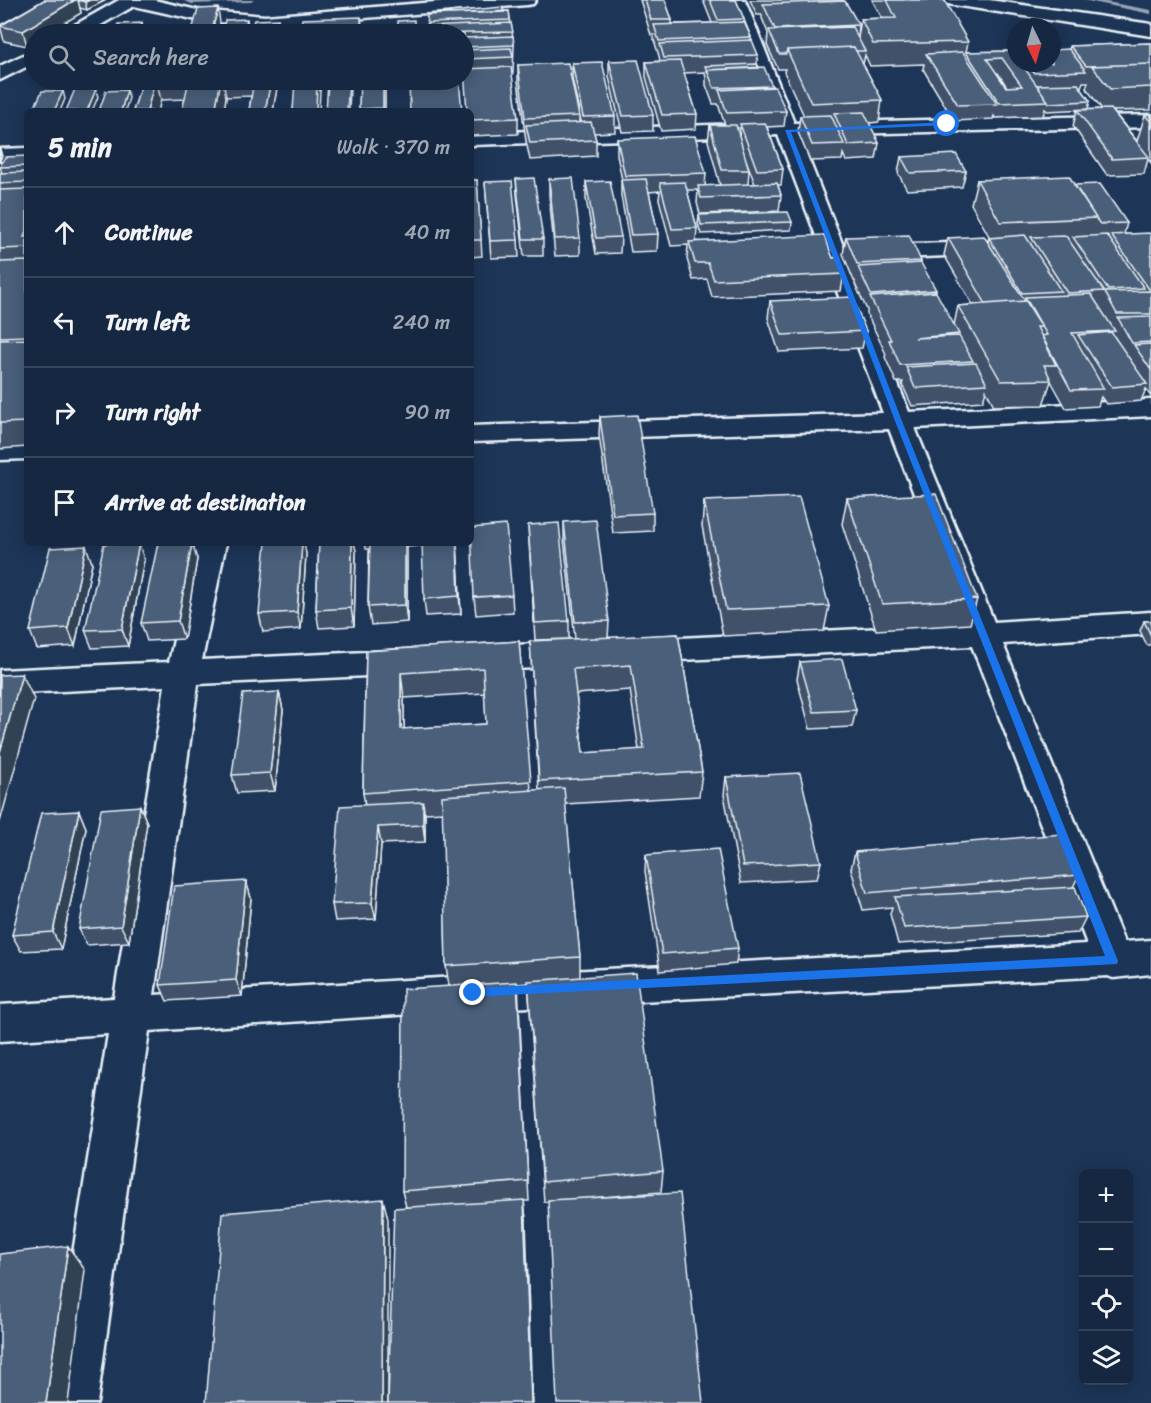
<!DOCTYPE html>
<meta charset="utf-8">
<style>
:root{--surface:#162841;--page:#1f3048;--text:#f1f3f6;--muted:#9ea6b1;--line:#35445a}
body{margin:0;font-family:Sriracha,sans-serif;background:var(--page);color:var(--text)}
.controls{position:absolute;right:18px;bottom:18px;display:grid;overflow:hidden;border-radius:9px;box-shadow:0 3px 15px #0003}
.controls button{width:54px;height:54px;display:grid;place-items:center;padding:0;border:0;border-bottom:2px solid var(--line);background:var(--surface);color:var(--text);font:30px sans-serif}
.compass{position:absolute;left:1007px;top:18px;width:54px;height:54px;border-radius:50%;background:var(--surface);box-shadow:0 3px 15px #0003;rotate:175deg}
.stop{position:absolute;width:18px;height:18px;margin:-14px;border:4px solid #1a73e8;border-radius:50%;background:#fff}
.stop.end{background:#1a73e8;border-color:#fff;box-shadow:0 2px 6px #0008}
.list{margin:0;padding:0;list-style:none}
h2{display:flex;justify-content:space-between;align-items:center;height:78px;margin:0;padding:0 24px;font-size:26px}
h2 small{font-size:20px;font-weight:400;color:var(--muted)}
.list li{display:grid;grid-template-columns:39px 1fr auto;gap:18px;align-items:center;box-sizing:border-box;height:90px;padding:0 24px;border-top:2px solid var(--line)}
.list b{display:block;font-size:22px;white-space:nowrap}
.list em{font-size:20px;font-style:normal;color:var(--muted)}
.icon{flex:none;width:33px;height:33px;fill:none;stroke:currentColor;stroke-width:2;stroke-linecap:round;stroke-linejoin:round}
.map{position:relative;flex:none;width:1151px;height:1403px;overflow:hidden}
.search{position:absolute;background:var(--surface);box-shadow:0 3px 15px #0003;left:24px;top:24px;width:450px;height:66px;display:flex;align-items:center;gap:15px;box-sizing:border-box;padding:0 21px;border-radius:33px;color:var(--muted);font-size:22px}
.panel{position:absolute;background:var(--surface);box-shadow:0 3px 15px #0003;left:24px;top:108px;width:450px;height:438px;border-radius:9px}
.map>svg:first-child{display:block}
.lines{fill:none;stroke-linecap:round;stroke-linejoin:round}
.stream{fill:#95a4b5;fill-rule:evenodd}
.minor-casing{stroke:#e8f1f8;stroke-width:5}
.minor{fill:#1d3557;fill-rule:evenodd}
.wall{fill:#3f5169;stroke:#e8f1f8;stroke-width:1.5;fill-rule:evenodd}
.shaded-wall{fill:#334255;stroke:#e8f1f8;stroke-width:1.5}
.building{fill:#495e7a;stroke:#e8f1f8;stroke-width:1.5;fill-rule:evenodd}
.route{fill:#1a73e8}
</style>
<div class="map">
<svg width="1151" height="1403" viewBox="0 0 1151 1403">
<rect width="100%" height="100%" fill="#1d3557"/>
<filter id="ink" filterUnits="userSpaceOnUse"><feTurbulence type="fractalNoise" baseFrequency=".0167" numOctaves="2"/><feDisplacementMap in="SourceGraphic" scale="12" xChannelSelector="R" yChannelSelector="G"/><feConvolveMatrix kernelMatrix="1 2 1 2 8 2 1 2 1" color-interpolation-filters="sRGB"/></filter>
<g filter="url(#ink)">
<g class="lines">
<path class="stream" d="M182 0H254L251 2 192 4Z
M1083 0H1096L1151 10V14Z"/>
<g class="minor-casing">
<path id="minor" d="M119 0H154L197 10 265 16 460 0H536L533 4 527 5 265 26 197 20 134 6 85 34H64L66 30Z
M727 0H745L794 123 1151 115V127L799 135 909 412 1151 400V416L915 428 994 622 1151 612V634L1003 644 1124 942 1151 940V974L1113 978 1108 976 473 1010 149 1031 97 1403H49L108 1034 0 1041V1005L114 998 165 686 0 694V670L169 662 196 543H226L202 660 409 650 420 654 425 662 420 670 409 674 198 684 154 995 473 976 1087 944 972 646 638 662 627 659 622 651 627 643 638 640 964 624 889 429 471 442V426L883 413 778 135 471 145V133L774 123Z
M945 0H989L1151 24V36L954 5 948 4Z
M34 50V63L0 80V66Z
M278 80H297L292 111H272Z
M27 148V160L0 161V149Z
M989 242 997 244 1001 249 997 254 873 259 865 257 861 252 865 247 873 245Z
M27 441V459L0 460V442Z
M574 642 585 646 590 654 585 662 574 666 476 671 465 667 460 659 465 651 476 647Z"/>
</g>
<use href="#minor" class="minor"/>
</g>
<path class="wall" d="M44 0H106L87 10 80 8 81 13 46 34H34V41L27 46 4 41 0 25Z
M640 0H665L672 20V24L712 23 703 0H736L751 37V40L758 55 757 64 772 86V88L786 111 784 126 767 127 783 169 781 185H778L781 195 779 211 700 214 697 203 698 190H687L697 228 696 241 833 258 844 274 841 291 712 297 707 279 693 280 687 259 688 245 671 246 659 199 660 191 649 192 658 234 657 251 631 252 621 196V180H622L617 155V139L706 173 705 186 720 185 708 141 710 125H725L718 104H713L706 85V79L705 72 684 73 697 114 696 129 661 131 646 77V62L660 61 659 56 654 40V35H651ZM737 128H740L739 137ZM746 160 755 184H748L749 170Z
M750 0H843L859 25 858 38 861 19 882 18 872 0H944L968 42 966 52 1013 51 1016 63H1052L1069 50 1070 46 1151 43V110L1113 111 1137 141 1145 115 1151 114V163L1148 159 1144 174 1107 175 1073 126 1077 110 1102 109 1086 88 1088 82H1083L1081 87H1080L1090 101 1088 109 1047 111 1045 109 1043 116 995 118 994 116 993 119 954 121 923 69 924 64 870 66 865 55 863 64 882 100 879 122 869 123 879 143 876 159 846 161 843 154 842 160 810 161 798 132 800 116H804L784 72 785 69H778L767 45 768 33 762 18V15H757ZM997 73H998L1007 87H1006Z
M509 11 514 45 513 73H511L518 118V134L471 136V111L464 75V34H428L427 15Z
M609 61 653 115V131L622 132 609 77Z
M572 63 615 116V132L594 133 596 140V156L530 160 526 141 518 81V65L579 116V122H581L572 78Z
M71 80H99L97 84 73 85Z
M105 80H132L130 85 106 86Z
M143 80H276L277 88 273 111H249L251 96 226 97 224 111H182L185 99 161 100 158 111H133Z
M295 80H396V82L385 83V111H359L360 85H350V89L328 86H319L320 91Z
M400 80H459L400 82Z
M27 156V447L0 449V173H2L0 167Z
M901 157 966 171 962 187 907 190 898 173Z
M516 179 543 239V256H524L517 195Z
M549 179 580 238V255L555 256 549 195Z
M471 180H477L482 256 471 257Z
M977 180 1074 185 1127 223 1124 234 1151 236V397L1146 389 1141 401 1106 404 1101 397 1098 406 1066 408 1051 381 1043 405 994 406 986 390 983 401 912 406 902 384 903 382H896L885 357 886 354 867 314V310L855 284V281H854L843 254 846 237 921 261V264L936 290 935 292 954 325 958 306 973 305 944 255 948 238 988 242 989 238H990L971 204Z
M485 182 518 240 519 257 491 258Z
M586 182 621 237 620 253 596 254 586 199Z
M699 215 792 222 791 230 701 234 698 224Z
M770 301 866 331 862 348 779 352 768 318Z
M600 417 653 513V531L613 533 599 435Z
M847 498 977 599 970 624 876 630 842 524Z
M704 501 829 606 824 631 723 636 702 526Z
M564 522 609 621 608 638 678 634 702 772 699 796 565 804 580 957V977L663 1171 661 1192 544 1202 528 983 518 984 529 1201H524L526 1220 406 1207 402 1191 449 986 446 966 443 812 425 813V842L381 844 376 919 335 921 332 904 365 805 363 793 366 651 519 641 531 790H539L530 641 575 639 564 540ZM630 690 639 750 583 753 576 694ZM485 693 486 724 404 729V698Z
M528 525 569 621V639L535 640Z
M319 543H354L356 551 354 626 319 628 316 610Z
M365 543H420V546L407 547V622L371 625 368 607 369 549H366Z
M457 543 461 614 426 616 424 599Z
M306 554 301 629 263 632 259 614Z
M197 559 184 639 147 641 141 623Z
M144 560 128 646 92 648 85 630Z
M92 563 75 646 37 649 30 631Z
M512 595 513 612 476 615 474 597Z
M1144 621H1151V645H1147L1140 631Z
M800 662 856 710 852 727 810 729 797 679Z
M279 692 283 710 275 791 237 793 232 775Z
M726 777 821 862 817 879 741 883 724 795Z
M140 806 147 823 129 942 87 945 79 929Z
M79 811 86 828 61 949 21 951 12 935Z
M855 852 1079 875 1073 887 1086 917 1078 933 898 944 890 914 892 907 863 910 851 869Z
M646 855 738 948 736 964 660 971 645 871Z
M246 881 251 898 242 996 167 1001 160 985Z"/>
<path class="shaded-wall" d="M75 0H78L81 13 46 34H34V41L27 46 23 31Z
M90 0H106L87 10 85 2Z
M218 8 220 23 218 34H211Z
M361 17 363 34H361Z
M247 19 249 34H243Z
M278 19 280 34H275Z
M142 23 144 34H138Z
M108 28 110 34H106Z
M155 80H156L161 100 158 111H147Z
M221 80H223L226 97 224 111H215Z
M271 80H276L277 88 273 111H265Z
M317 80 320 91 319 111H316Z
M383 80H385V111H383Z
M349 81 350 89 349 111H347Z
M96 89 98 97 92 111H87Z
M127 90 129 98 125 111H121Z
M63 91 65 99 60 111H54Z
M0 149 2 156 0 161Z
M139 543 144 560 128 646 122 629Z
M192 543 197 559 184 639 178 621Z
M302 543H304L306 554 301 629 297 612Z
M352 543H354L356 551 354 626 351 608Z
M405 543H406L407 551V622L405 605Z
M457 543 461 614 459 596Z
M86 546 92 563 75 646 68 628Z
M401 673 404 698V754L401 729Z
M22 674 34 699 0 822V752Z
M279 692 283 710 275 791 270 773Z
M423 802 425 819V842L423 825Z
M140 806 147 823 129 942 121 926Z
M79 811 86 828 61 949 53 932Z
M378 827 381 844 376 919 372 903Z
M246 881 251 898 242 996 236 980Z
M383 1199 388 1219V1403H382Z
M524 1200 526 1220 532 1403H531Z
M68 1246 85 1270 68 1403H46Z"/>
<path class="building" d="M44 0H75L23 31 0 26Z
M78 0H90L85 2Z
M645 0H665L672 20H651Z
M710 0H736L744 19 718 20Z
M887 0H944L968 42 873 44 861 19 896 18Z
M845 1 859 25 775 29 763 4Z
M502 7 504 12 451 14 450 12Z
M218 8 211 34H191L198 9Z
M509 11 510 20 427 23V15Z
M361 17V34H300L302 19Z
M247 19 243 34H222L225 20Z
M278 19 275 34H250L254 20Z
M414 20V34H398V21Z
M744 22 751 37 659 41 654 25Z
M142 23 138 34H115L118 24Z
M511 23 513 32 428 34V27Z
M395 27V34H377V28Z
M852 27 865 51H856L854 47 787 50 786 54H779L769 30Z
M84 28H108L106 34H82Z
M513 36 514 45 464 47V38Z
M752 40 758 55 664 58 660 44Z
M1151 43V64L1086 66 1070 46Z
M854 47 882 100 811 103 787 50Z
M511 48 513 57 464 59V50Z
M1069 49 1086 71 1034 73 1026 63H1052V50Z
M1013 51 1016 56V63H1021L1048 101 999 103 966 52ZM1002 58 1022 86 1006 87 987 59Z
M963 52 997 104 958 105 926 54Z
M638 60 653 115 623 116 609 61Z
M680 61 697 114 662 115 646 62Z
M602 62 615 116 583 117 572 63Z
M568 63 579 116 525 118 518 65Z
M757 64 759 68 707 70V71L705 66Z
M1151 64V87L1110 89 1092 66Z
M511 67 518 118 471 120V111H467L464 69Z
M764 67 772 86 714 88 707 70Z
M143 80H155L147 111H133Z
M189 80H221L215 111H182Z
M254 80H271L265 111H249Z
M295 80H317L316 111H293Z
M360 80H383V108L359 109Z
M409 80H459L462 111H410Z
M349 81 347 111H326L328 82Z
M1078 84 1090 101 1049 103 1037 85Z
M775 87 786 111 727 113 719 90Z
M75 89H96L87 111H66Z
M127 90 121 111H99L106 91Z
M42 91H63L54 111H33Z
M1111 109 1149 157 1112 159 1077 110Z
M864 112 879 143 848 145 834 113Z
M1151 114V122L1145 115Z
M831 115 844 144 812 145 800 116Z
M591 122 596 140 530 143 526 125Z
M765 123 783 169 757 170 740 124Z
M710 125H736L749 170H722Z
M695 136 706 173 625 176 617 139Z
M956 154 966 171 910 173 901 157Z
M27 156V166L0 167 5 157Z
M27 172V182L0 183V173Z
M1069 176 1096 218 1000 222 977 180Z
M534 178 543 239H523L516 179Z
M573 178 580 238 555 239 549 179Z
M646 179 658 234 631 235 621 180Z
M471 180H477L481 240H471Z
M512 181 518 240 490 241 485 182Z
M610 181 621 237 596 238 586 182Z
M685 182 697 228 672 229 660 183Z
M777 183 781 195 701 198 698 186Z
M1100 184 1127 223 1100 224 1096 219V218L1074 185Z
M27 189V229L24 237H27V248L0 249V190Z
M788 212 792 222 701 225 699 215Z
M1149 233 1151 236V289H1149L1111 235Z
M824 235 833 258 837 257 844 274 714 280 708 263H695L689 242Z
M909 235 921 261 857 264 846 237Z
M1025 235 1061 291 1022 293 989 238Z
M1107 235 1144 288 1108 290 1073 237Z
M984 236 1025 301 986 304 948 238Z
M1066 236 1104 291 1067 293 1031 237Z
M27 261V336L0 337V262Z
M921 263 936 290 871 295 858 267Z
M1151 291V314H1117L1105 292Z
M936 292 959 334 915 338 959 336 973 361 900 365 889 340H891L870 297Z
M1091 294 1115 331 1072 333 1104 389 1071 390 1042 336 1047 335 1025 297Z
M852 297 866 331 782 335 770 301Z
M1026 301 1042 327H1037L1056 365H1044L1051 380 1001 381 958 306Z
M1151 317V342L1132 343 1118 318Z
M1111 332 1147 384 1112 387 1078 335Z
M27 339V422L0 423V340Z
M1151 344V370L1134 345Z
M976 363 987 384 915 388 906 367Z
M637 415 653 513 613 515 600 417Z
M936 494 977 599 882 604 847 498Z
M799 497 829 606 726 610 704 501Z
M596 520 609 621 575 622 564 522Z
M559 523 569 621 535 623 528 525Z
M506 525 512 595 474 597 471 528Z
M122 543H139L122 629 85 630 104 544Z
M158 543H192L178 621 141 623Z
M266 543H302L297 612 259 614Z
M319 543H352L351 608 316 610Z
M370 543H405V605L368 607Z
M422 543H457L459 596 424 599Z
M86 546 68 628 30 631 50 548Z
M1144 621H1151V636Z
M678 634 702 772 539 781 530 641ZM631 665 644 749 583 753 573 669Z
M519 641 531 781 363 793 366 651ZM483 668 486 724 401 729V673Z
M842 659 856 710 814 712 800 662Z
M22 674 0 752V675Z
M279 692 270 773 232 775 243 694Z
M800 773 821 862 743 866 726 777Z
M564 788 580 957 446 966 442 796Z
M423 802V825L378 827 372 903 332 904 340 806Z
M140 806 121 926 79 929 101 809Z
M79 811 53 932 12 935 41 813Z
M1062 834 1079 875 867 893 855 852Z
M718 849 738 948 662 954 646 855Z
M246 881 236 980 160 985 174 886Z
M1075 887 1086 917 904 928 895 897Z
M636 973 663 1171 543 1182 528 981Z
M517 982 528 1181 402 1191 403 989Z
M680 1193 703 1403H557L548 1200Z
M383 1199 382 1403H206L222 1213Z
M524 1200 531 1403H388L394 1208Z
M68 1246 46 1403H0V1254Z"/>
</g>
<path class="route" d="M947 122 949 125 791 132 902 421 1118 961 1117 964 469 997V990L473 988 1105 956 895 421 785 130Z"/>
</svg>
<div class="controls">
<button>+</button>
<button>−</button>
<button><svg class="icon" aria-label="locate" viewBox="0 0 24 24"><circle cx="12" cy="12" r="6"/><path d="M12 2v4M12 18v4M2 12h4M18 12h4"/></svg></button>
<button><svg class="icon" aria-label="layers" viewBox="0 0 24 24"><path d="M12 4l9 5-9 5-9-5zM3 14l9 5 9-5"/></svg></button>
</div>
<svg class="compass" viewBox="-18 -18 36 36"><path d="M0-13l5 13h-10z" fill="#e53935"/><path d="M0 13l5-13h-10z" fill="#9ea6b1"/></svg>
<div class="stop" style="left:947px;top:124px"></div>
<div class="stop end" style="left:473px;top:993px"></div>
<div class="search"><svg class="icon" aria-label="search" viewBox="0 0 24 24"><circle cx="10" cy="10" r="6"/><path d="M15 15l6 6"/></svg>Search here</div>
<section class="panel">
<h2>5 min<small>Walk · 370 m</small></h2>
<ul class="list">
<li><svg class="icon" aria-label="ahead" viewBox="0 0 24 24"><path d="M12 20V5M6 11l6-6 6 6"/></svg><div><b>Continue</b></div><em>40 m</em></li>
<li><svg class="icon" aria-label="left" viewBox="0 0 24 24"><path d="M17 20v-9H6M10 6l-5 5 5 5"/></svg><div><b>Turn left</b></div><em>240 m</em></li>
<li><svg class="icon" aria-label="right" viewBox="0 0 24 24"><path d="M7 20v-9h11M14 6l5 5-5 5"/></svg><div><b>Turn right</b></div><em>90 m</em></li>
<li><svg class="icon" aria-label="arrive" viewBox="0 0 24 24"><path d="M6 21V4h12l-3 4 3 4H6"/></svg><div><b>Arrive at destination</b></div></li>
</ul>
</section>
</div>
